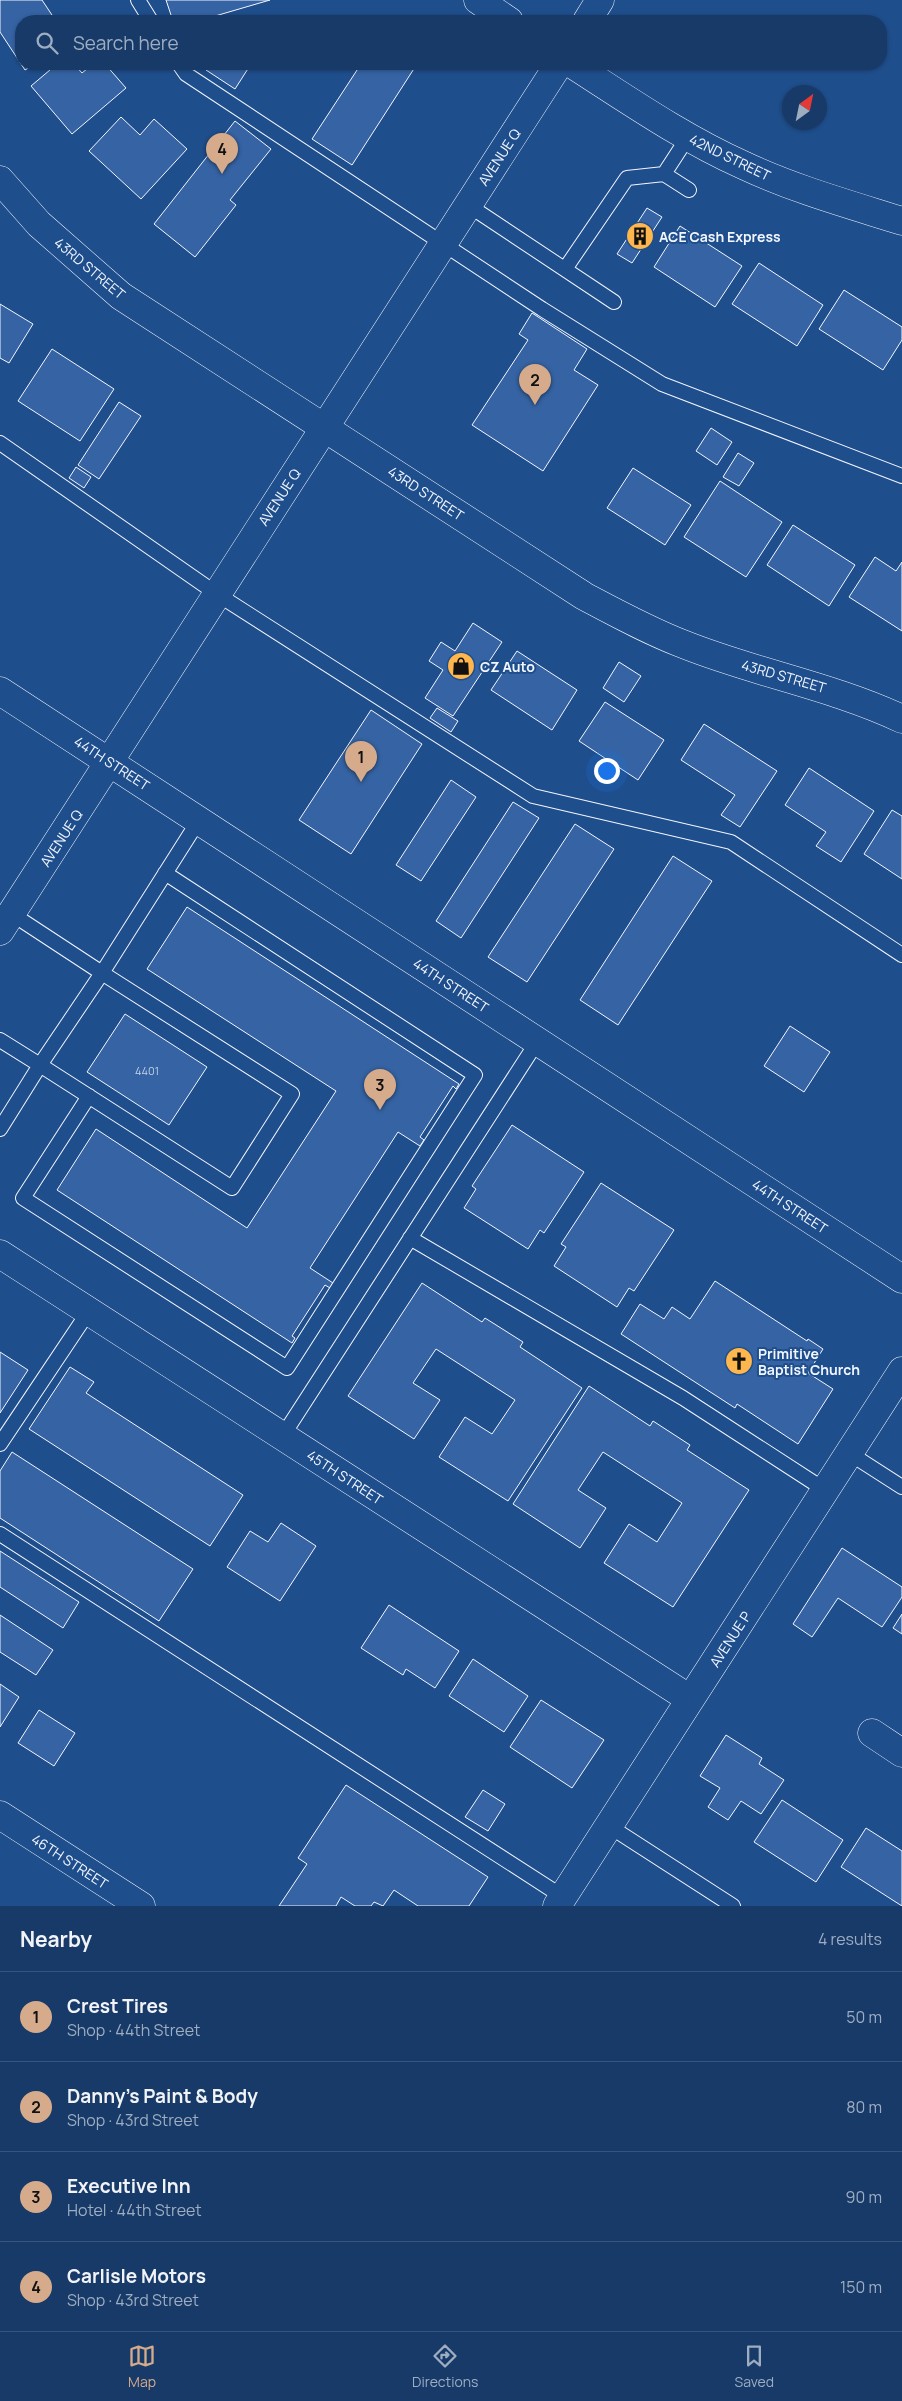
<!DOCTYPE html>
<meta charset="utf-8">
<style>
:root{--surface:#173a69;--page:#20416f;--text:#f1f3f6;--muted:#9eadc0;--line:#36547d;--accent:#d6ab8b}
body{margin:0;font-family:Manrope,sans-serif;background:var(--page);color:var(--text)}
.compass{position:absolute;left:782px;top:85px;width:45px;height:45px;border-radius:50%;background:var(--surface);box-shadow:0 1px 4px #0004;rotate:33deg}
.you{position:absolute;left:606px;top:770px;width:18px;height:18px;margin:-12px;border:4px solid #fff;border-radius:50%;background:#1a73e8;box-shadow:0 0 0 8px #1a73e833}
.badge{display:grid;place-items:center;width:32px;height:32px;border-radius:50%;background:var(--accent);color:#111;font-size:16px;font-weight:700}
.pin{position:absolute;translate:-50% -41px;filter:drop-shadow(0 1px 2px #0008)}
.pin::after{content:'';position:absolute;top:26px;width:18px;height:15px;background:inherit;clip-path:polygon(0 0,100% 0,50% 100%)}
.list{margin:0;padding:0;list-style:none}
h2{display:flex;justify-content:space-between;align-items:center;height:65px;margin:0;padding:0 20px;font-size:21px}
h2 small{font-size:16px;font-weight:400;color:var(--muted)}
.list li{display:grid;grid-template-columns:32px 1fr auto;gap:15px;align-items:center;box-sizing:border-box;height:90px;padding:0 20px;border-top:1px solid var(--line)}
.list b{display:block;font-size:19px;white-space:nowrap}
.list p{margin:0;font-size:16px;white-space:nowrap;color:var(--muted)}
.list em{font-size:16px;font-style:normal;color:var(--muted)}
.icon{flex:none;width:28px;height:28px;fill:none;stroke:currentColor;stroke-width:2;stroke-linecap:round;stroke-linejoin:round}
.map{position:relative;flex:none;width:902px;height:1906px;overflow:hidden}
.search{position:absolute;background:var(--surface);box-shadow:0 1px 4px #0004;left:15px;right:15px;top:15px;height:55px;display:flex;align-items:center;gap:12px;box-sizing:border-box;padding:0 18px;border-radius:20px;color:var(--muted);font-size:19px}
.sheet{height:425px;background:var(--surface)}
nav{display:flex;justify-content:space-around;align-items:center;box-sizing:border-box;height:70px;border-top:1px solid var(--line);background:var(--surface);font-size:14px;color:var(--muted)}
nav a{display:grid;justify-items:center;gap:2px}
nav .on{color:var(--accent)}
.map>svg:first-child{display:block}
.building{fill:#3563a3;stroke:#f2f6ff}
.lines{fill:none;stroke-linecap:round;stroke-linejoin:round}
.service-casing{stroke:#f2f6ff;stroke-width:16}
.minor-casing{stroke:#f2f6ff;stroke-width:29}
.tertiary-casing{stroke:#f2f6ff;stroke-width:29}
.trunk-casing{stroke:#f2f6ff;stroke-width:29}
.service{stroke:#1f4e8c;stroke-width:14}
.minor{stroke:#1f4e8c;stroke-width:28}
.tertiary{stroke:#1f4e8c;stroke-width:28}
.trunk{stroke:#1f4e8c;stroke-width:28}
.labels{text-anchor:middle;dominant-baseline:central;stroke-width:4;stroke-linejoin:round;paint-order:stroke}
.number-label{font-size:11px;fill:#c3d1e8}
.street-label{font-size:14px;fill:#f2f6ff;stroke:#1f4e8c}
.poi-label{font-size:14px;font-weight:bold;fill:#f2f6ff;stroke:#1f4e8c;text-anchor:start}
</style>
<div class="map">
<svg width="902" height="1906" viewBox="0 0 902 1906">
<rect width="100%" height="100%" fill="#1f4e8c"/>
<path class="building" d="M0 0H42L56 21H21V64H35L25 70 0 32Z
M166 0H270L198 21H173Z
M57 64H74L82 73 93 64H105L126 88 72 134 31 86Z
M210 64H251L235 89 206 70Z
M361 64H417L352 165 312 139Z
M121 117 140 135 154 119 187 149 141 199 89 151Z
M235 121 271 149 230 200 236 205 195 257 154 224Z
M647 208 662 217 632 263 617 254Z
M680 226 742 266 715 307 654 267Z
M759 263 823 305 797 346 732 304Z
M844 290 902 327V340L883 370 819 329Z
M0 304 33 324 9 363 0 358Z
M532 313 587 349 574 370 598 385 543 471 472 425 528 340 519 334Z
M52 349 114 389 80 441 18 401Z
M119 402 141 416 99 479 78 465Z
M711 428 732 442 717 465 696 451Z
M738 453 754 463 739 486 723 477Z
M76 467 91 477 84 488 69 478Z
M633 468 691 505 665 545 607 508Z
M720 481 782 522 746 577 684 537Z
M793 525 855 565 829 606 767 565Z
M875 557 896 571 902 562V631L849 597Z
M473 623 502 642 453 716 425 698 443 670 429 661 441 642 455 651Z
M517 651 577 690 552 730 491 690Z
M619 662 641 676 624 702 603 688Z
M605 702 664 740 638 780 579 741Z
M437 708 458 721 451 732 430 718Z
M371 710 422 744 351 854 299 820Z
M704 724 777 771 740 827 721 815 735 795 681 760Z
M809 768 874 811 841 862 816 846 826 832 785 805Z
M451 780 476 797 421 881 396 865Z
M513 802 539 818 461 938 436 921Z
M892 810 902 816V879L864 854Z
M575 824 614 849 527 982 488 957Z
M673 856 712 881 618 1025 580 1000Z
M187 907 459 1084 456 1089 453 1086 420 1137 424 1140 420 1146 398 1132 310 1268 333 1283 330 1288 325 1285 292 1336 295 1338 292 1343 57 1190 96 1129 247 1228 336 1091 147 969Z
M125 1014 207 1067 169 1125 87 1072Z
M790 1026 830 1052 804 1092 764 1066Z
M512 1125 584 1172 544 1233 540 1230 528 1249 464 1208 476 1189 472 1186Z
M601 1183 674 1230 634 1291 629 1288 617 1307 554 1266 566 1247 561 1244Z
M715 1281 807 1341 808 1339 823 1349 808 1373 833 1389 798 1444 737 1404 735 1408 621 1334 640 1304 664 1319 672 1307 690 1319Z
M422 1283 482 1322 485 1318 523 1342 520 1347 582 1388 508 1501 439 1457 465 1417 492 1434 515 1400 436 1349 413 1383 440 1400 414 1439 348 1396Z
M0 1352 28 1370 0 1413Z
M70 1367 94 1382 86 1393 243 1495 210 1546 29 1429Z
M589 1386 650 1426 653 1421 690 1445 687 1450 749 1490 673 1607 604 1563 629 1524 657 1542 682 1503 603 1452 578 1490 606 1508 580 1548 513 1504Z
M12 1452 193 1569 159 1621 0 1518V1471Z
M281 1523 316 1546 280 1601 227 1567 250 1531 268 1542Z
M842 1548 902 1587V1597L882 1627 838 1598 812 1637 793 1624Z
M0 1551 79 1602 63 1628 0 1587Z
M389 1605 459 1651 435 1688 406 1669 403 1675 361 1648Z
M902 1614V1634L893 1628Z
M0 1615 53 1650 36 1675 0 1652Z
M473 1659 528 1696 504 1732 449 1696Z
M0 1684 19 1697 0 1727Z
M541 1700 604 1740 572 1788 510 1747Z
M39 1710 75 1733 54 1766 18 1743Z
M726 1735 762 1758 759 1764 784 1780 761 1814 741 1801 728 1820 708 1807 720 1788 700 1776Z
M346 1785 488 1877 469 1906H418L394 1890 383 1906 374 1902 371 1906H355L341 1897 336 1906H279L307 1864 298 1858Z
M483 1790 505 1804 488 1831 465 1817Z
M782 1800 843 1840 816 1882 754 1842Z
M866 1828 902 1851V1906L841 1867Z"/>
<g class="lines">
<g class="service-casing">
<path id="service" d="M138 0 151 21
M179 64 186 74 542 309 662 384 902 476
M664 174 688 137
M468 205 614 302
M565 269 627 178 664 174 689 190
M0 443 217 594 533 796 731 842 902 955
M0 1040 40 1065 102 973 12 914
M89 1096 23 1198 287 1368 475 1075 165 873
M0 1129 40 1065 232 1188 292 1094 102 973 199 820
M410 1238 683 1398 825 1490
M282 1437 537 1042
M0 1444 89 1311
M849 1453 902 1487
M0 1534 563 1897
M609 1826 733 1906"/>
</g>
<g class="minor-casing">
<path id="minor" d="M0 180 39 224 121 296 584 596C616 613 649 631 683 644 755 673 832 686 902 719
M0 691 902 1279
M0 1254 690 1699
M872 1733 902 1753
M0 1815 141 1906
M557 1906 902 1371"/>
</g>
<g class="tertiary-casing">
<path id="tertiary" d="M478 0 509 21
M572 64C628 100 683 138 743 165 794 189 848 204 902 221"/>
</g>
<g class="trunk-casing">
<path id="trunk" d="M587 21 600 0
M0 931 559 64"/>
</g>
<use href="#service" class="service"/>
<use href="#minor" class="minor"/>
<use href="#tertiary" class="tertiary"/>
<use href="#trunk" class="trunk"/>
</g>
<defs>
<g id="building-disc" transform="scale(1.4375)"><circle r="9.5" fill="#ffb74d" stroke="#1f4e8c"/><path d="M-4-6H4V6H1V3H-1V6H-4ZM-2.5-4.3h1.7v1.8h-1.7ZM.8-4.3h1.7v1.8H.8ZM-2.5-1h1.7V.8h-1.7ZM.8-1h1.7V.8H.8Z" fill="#111"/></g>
<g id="shop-disc" transform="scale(1.4375)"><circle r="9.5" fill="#ffb74d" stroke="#1f4e8c"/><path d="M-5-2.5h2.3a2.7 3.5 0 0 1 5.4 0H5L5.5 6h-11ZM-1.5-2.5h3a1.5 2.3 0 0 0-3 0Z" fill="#111"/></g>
<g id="church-disc" transform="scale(1.4375)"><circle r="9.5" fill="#ffb74d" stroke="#1f4e8c"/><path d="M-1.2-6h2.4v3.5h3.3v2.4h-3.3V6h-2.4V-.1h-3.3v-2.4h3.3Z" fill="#111"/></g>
</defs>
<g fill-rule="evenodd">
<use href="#building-disc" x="640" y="236"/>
<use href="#shop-disc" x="461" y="666"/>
<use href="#church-disc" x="739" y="1361"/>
</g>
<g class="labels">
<g class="number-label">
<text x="147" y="1070">4401</text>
</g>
<g class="street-label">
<text transform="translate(499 157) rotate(-57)">AVENUE Q</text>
<text transform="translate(730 157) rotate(26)">42ND STREET</text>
<text transform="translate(90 268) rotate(40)">43RD STREET</text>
<text transform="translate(426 493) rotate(33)">43RD STREET</text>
<text transform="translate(279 497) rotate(-57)">AVENUE Q</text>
<text transform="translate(784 676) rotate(16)">43RD STREET</text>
<text transform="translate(112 763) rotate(33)">44TH STREET</text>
<text transform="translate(61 838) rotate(-57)">AVENUE Q</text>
<text transform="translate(451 985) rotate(33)">44TH STREET</text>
<text transform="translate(790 1206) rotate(33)">44TH STREET</text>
<text transform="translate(345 1477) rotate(33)">45TH STREET</text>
<text transform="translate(730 1639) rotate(-57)">AVENUE P</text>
<text transform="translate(70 1861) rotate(33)">46TH STREET</text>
</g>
<g class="poi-label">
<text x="659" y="236">ACE Cash Express</text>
<text x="480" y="666">CZ Auto</text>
<text x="758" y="1353">Primitive<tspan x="758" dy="16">Baptist Church</tspan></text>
</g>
</g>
</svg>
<svg class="compass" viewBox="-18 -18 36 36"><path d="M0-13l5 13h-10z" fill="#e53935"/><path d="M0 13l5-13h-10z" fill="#9eadc0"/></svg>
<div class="you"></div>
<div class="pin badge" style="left:361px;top:782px">1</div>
<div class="pin badge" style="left:535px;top:405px">2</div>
<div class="pin badge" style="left:380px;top:1110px">3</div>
<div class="pin badge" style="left:222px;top:174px">4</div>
<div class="search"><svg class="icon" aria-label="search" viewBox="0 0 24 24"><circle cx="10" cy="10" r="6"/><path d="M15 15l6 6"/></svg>Search here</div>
</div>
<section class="sheet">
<h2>Nearby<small>4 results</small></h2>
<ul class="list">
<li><span class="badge">1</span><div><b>Crest Tires</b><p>Shop · 44th Street</p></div><em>50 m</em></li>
<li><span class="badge">2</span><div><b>Danny's Paint &amp; Body</b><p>Shop · 43rd Street</p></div><em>80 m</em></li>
<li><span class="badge">3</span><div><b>Executive Inn</b><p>Hotel · 44th Street</p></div><em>90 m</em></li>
<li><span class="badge">4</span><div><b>Carlisle Motors</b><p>Shop · 43rd Street</p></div><em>150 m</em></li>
</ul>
</section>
<nav>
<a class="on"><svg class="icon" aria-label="map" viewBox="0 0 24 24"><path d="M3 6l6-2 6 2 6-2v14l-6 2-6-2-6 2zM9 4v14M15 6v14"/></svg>Map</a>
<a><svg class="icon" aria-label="directions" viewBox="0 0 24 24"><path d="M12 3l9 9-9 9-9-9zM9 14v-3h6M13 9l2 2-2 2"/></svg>Directions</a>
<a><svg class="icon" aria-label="saved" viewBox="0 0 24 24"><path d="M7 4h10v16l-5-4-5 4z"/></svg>Saved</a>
</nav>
